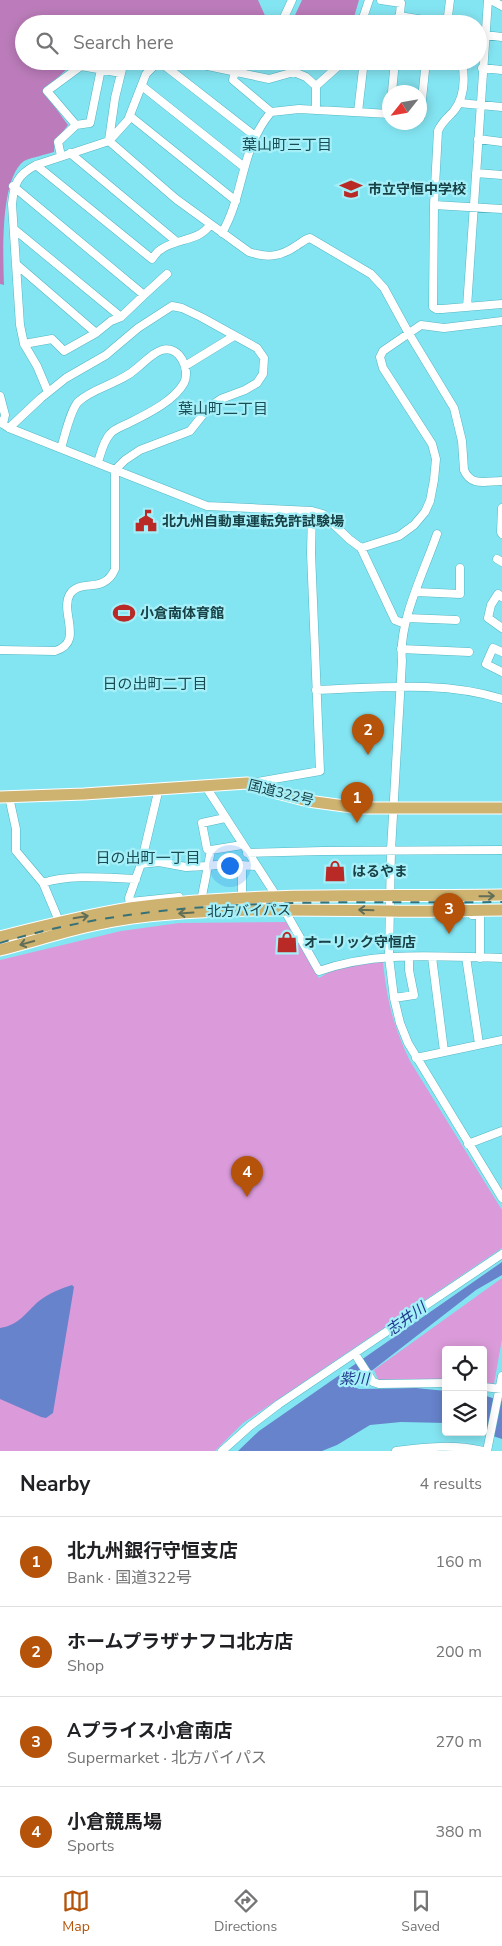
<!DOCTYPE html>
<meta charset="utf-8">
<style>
:root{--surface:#fff;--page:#f6f6f6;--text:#202124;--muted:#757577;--line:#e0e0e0;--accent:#b45309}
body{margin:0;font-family:"Nunito Sans","Noto Sans JP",sans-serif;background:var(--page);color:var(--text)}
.controls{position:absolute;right:15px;bottom:15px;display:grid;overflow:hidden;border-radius:5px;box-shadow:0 2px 12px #0003}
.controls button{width:45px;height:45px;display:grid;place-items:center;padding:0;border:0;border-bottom:1px solid var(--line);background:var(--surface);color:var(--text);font:25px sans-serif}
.compass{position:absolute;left:382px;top:85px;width:45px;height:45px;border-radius:50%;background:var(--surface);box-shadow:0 2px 12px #0003;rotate:239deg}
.you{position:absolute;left:229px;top:865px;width:18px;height:18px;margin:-12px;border:4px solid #fff;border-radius:50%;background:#1a73e8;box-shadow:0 0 0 8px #1a73e833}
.badge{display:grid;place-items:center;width:32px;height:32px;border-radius:50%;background:var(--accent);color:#fff;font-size:16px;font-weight:700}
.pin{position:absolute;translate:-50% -41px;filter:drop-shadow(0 1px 2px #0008)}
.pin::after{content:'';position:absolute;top:26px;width:18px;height:15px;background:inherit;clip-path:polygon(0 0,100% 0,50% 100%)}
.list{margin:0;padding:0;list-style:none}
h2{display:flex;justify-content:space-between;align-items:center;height:65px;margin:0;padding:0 20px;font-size:21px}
h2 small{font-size:16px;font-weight:400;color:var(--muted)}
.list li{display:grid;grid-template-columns:32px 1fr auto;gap:15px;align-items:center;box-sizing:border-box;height:90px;padding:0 20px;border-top:1px solid var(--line)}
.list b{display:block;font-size:19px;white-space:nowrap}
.list p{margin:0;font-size:16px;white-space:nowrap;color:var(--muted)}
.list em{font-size:16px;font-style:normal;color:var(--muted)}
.icon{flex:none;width:28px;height:28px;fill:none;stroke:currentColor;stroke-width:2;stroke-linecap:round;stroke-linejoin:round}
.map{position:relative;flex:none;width:502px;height:1451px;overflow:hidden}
.search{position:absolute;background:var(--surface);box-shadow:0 2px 12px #0003;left:15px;right:15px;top:15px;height:55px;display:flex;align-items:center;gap:12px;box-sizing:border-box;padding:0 18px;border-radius:28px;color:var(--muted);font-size:19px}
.sheet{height:425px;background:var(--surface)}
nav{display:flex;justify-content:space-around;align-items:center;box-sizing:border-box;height:70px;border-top:1px solid var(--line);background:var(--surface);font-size:14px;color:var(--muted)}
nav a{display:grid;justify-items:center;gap:2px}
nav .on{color:var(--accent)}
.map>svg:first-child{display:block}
.green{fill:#db9bda}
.forest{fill:#bc7cbb}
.water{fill:#6783cc}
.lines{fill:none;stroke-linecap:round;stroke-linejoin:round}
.minor-casing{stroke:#54b6c3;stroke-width:9}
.highway-casing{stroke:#fff;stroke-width:13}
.minor{stroke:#fff;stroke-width:8}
.highway{stroke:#ceb270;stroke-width:11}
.rail{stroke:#377178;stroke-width:2;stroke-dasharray:9 9;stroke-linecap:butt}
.oneway{stroke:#616e57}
.labels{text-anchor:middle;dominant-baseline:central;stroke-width:4.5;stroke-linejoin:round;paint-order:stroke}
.poi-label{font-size:14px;font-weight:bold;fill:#184146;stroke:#a5eff9;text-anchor:start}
.street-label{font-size:14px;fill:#184146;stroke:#a5eff9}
.neighbourhood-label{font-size:15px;fill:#174c53;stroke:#a5eff9}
.water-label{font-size:15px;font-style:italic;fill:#1f378c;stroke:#a5eff9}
</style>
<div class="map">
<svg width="502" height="1451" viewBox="0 0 502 1451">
<rect width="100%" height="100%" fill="#84e5f2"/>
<path class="green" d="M286 922 319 978 337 967 381 959 383 962C387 1001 393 1025 410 1061L502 1210V1248L243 1423 215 1451H0V960L121 931 179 923Z
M502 1278V1339L494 1384H483V1350H446V1381L379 1382 374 1370Z"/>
<path class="forest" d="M0 0H258L267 20 265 24H24V61H76L47 87 44 92 68 125 55 142 54 152C45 155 33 157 24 161 0 179 3 253 4 285L0 284Z
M302 0H359L352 24H291Z
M297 61H334L315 70Z"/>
<path class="water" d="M502 1262V1275L476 1290 352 1386 359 1389 416 1388 446 1391V1423L401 1422 370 1425 337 1445 322 1451H238L259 1431Z
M72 1285 74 1287 53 1413 46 1418 41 1417 0 1399V1328C20 1325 26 1312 39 1301 49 1293 60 1289 72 1285Z
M483 1395 502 1401V1439L481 1432H483Z"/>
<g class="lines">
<g class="minor-casing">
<path id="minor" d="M381 0 401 3 399 24
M491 0 502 6
M399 16 430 21V24
M281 24 292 0
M361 24 369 0
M447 24 450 0
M485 35 502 37
M184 61 269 79 294 72 306 77 316 86
M355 61 363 69 358 112
M462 61C465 78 465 98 453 112 447 118 441 123 438 131L434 205 433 307 436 309H442L502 304
M160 62 255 136
M482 68 502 70
M101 69 90 123 76 125 47 91 81 66 121 73
M235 71 233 80 271 112 299 109 390 114
M142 86 244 167
M392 92 395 61
M459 103 502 107
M316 110V86L344 61
M130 116 236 201
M420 118 426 61
M478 139 502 142
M109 140 115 98 124 61
M109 141 176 199 249 252C267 258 280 257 296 246 301 243 305 239 310 238L371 274 384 288 408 332 454 408 462 441 464 470C471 487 486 481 502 481
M70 153 177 242
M61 156 58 142 76 125
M36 165 152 259C154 256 157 252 160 250 176 238 198 242 210 225
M476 173 502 175
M13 186 144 295 121 317 111 321 96 333 64 351 52 339 24 344
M434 205 502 209
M14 229 121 317
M222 233C245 193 240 149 271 112
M16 264 96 333
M144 295 167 274
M467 307 488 0
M185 366 234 336
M48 392 37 366 24 344 20 325 12 204C14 184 17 175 36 165L109 141 128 120 146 74 156 64 162 61
M0 396 5 415 3 424
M0 422 9 428 115 470V569C104 595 80 578 70 594 59 612 85 642 55 651L0 650
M9 428 41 398 66 378 106 355 138 328 172 306 182 308 201 317 257 348 264 358 263 374 257 383 245 390 221 399 209 407 190 431 140 450 125 460 115 470 207 506 312 511 323 514 349 539 361 548 395 620 405 624
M61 448C65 436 70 411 78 402 94 387 120 384 137 368 145 362 152 353 162 350 179 345 191 369 184 383 174 401 147 414 129 423 123 426 114 429 110 434 103 442 101 453 98 462
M502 508 501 532 502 534
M437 534C424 572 398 622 402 661L391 850 389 957 394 998 400 1023 408 1043 502 1198
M361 548 399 536 414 525 425 512 430 501 434 480 436 459 432 444 383 368 380 357 383 351 421 325 444 328 502 321
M497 559 502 562
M416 592 460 594V568
M502 597 498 594 491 605 488 618 502 628
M407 618 456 620
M401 649 469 652
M502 652 493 648 486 664 502 672
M316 690C377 688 443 680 502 699
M251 783 320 771 311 553 312 511
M206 787 277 897 319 971C377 950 441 957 502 958
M9 797 16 829V851L43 883 59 921
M211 850 207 849 202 823 225 818
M247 853 323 851 502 850
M141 864 159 862 186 867 208 866 211 850 242 845
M43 883C70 874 107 878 136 879
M242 893V865
M202 896 208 866 224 864 256 866
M130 902 179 897
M130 906 129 898 141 864 159 788
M472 915H480V958
M432 957 444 1051
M466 957 479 1044
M394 998 414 995 409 970V957
M416 1058 502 1040
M468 1144 502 1131
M355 1354 373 1382 379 1384 446 1383
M483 1387 502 1389
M222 1451 250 1426 279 1404 502 1254
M396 1451C424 1447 455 1444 483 1451
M487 1451 502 1376"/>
</g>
<g class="highway-casing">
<path id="highway" d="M0 797 84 794 247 783 277 793 308 801 359 808H502
M0 937C43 926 86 915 130 908 253 891 378 897 502 895
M0 950C43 939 87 924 132 918 217 907 303 910 389 911 426 912 464 910 502 910"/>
</g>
<use href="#minor" class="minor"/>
<use href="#highway" class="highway"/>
<path class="rail" d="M0 943C162 893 334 904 502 902"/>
</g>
<defs><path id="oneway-shaft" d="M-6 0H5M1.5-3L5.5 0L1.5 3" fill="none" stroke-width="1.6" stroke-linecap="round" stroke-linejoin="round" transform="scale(1.25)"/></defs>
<g class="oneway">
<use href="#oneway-shaft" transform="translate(487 896) rotate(-1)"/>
<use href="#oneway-shaft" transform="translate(366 910) rotate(-178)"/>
<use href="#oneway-shaft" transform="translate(186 913) rotate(176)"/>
<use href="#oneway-shaft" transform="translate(81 917) rotate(-10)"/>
<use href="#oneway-shaft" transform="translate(27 943) rotate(165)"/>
</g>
<defs>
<g id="school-bare" transform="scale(1.725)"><path d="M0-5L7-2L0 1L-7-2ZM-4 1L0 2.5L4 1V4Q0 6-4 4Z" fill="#b92a27" stroke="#a5eff9" stroke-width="2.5" paint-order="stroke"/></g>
<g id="civic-bare" transform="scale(1.725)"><path d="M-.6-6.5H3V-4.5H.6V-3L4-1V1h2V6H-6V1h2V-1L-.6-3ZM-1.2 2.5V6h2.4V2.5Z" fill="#b92a27" stroke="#a5eff9" stroke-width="2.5" paint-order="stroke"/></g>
<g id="stadium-bare" transform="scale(1.725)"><path d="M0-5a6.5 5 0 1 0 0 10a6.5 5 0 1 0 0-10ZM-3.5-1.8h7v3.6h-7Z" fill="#b92a27" stroke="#a5eff9" stroke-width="2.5" paint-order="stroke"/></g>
<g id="shop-bare" transform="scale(1.725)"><path d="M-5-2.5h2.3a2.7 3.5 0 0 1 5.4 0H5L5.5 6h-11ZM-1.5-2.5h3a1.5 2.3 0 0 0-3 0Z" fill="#b92a27" stroke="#a5eff9" stroke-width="2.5" paint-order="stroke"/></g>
</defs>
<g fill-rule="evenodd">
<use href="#school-bare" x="351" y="189"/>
<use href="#civic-bare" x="146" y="521"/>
<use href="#stadium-bare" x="124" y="613"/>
<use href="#shop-bare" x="335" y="871"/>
<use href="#shop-bare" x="287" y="942"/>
</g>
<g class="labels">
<g class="poi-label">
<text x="368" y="189">市立守恒中学校</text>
<text x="162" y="521">北九州自動車運転免許試験場</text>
<text x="140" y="613">小倉南体育館</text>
<text x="352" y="871">はるやま</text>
<text x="304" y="942">オーリック守恒店</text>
</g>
<g class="street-label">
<text transform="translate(281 793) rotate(14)">国道322号</text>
<text transform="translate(249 911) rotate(-1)">北方バイパス</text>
</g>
<g class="neighbourhood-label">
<text x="287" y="145">葉山町三丁目</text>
<text x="223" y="409">葉山町二丁目</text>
<text x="155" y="684">日の出町二丁目</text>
<text x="148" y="858">日の出町一丁目</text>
</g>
<g class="water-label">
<text transform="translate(406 1319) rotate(-36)">志井川</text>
<text transform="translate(354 1379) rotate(1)">紫川</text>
</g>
</g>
</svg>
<div class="controls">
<button><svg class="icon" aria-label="locate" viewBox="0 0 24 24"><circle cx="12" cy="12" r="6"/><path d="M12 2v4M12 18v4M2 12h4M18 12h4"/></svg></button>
<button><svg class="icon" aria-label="layers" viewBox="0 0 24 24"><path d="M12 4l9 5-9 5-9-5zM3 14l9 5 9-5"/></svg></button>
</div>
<svg class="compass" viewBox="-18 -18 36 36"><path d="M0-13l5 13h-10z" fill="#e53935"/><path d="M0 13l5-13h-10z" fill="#757577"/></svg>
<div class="you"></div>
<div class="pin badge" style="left:357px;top:823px">1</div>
<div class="pin badge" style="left:368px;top:755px">2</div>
<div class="pin badge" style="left:449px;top:934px">3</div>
<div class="pin badge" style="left:247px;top:1197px">4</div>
<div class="search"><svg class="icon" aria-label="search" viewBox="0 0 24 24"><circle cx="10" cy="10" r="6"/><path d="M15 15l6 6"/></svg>Search here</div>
</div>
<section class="sheet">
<h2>Nearby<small>4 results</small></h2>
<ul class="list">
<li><span class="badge">1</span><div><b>北九州銀行守恒支店</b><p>Bank · 国道322号</p></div><em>160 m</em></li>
<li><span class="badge">2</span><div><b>ホームプラザナフコ北方店</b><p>Shop</p></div><em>200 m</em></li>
<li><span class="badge">3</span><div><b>Aプライス小倉南店</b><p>Supermarket · 北方バイパス</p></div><em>270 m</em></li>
<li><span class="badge">4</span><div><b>小倉競馬場</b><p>Sports</p></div><em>380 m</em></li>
</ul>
</section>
<nav>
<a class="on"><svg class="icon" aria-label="map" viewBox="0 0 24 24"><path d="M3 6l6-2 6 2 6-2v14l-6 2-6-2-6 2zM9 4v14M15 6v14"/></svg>Map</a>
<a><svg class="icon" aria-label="directions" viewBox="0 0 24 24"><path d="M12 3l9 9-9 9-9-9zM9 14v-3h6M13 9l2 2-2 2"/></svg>Directions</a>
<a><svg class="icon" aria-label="saved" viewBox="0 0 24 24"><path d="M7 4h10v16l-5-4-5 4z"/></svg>Saved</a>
</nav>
